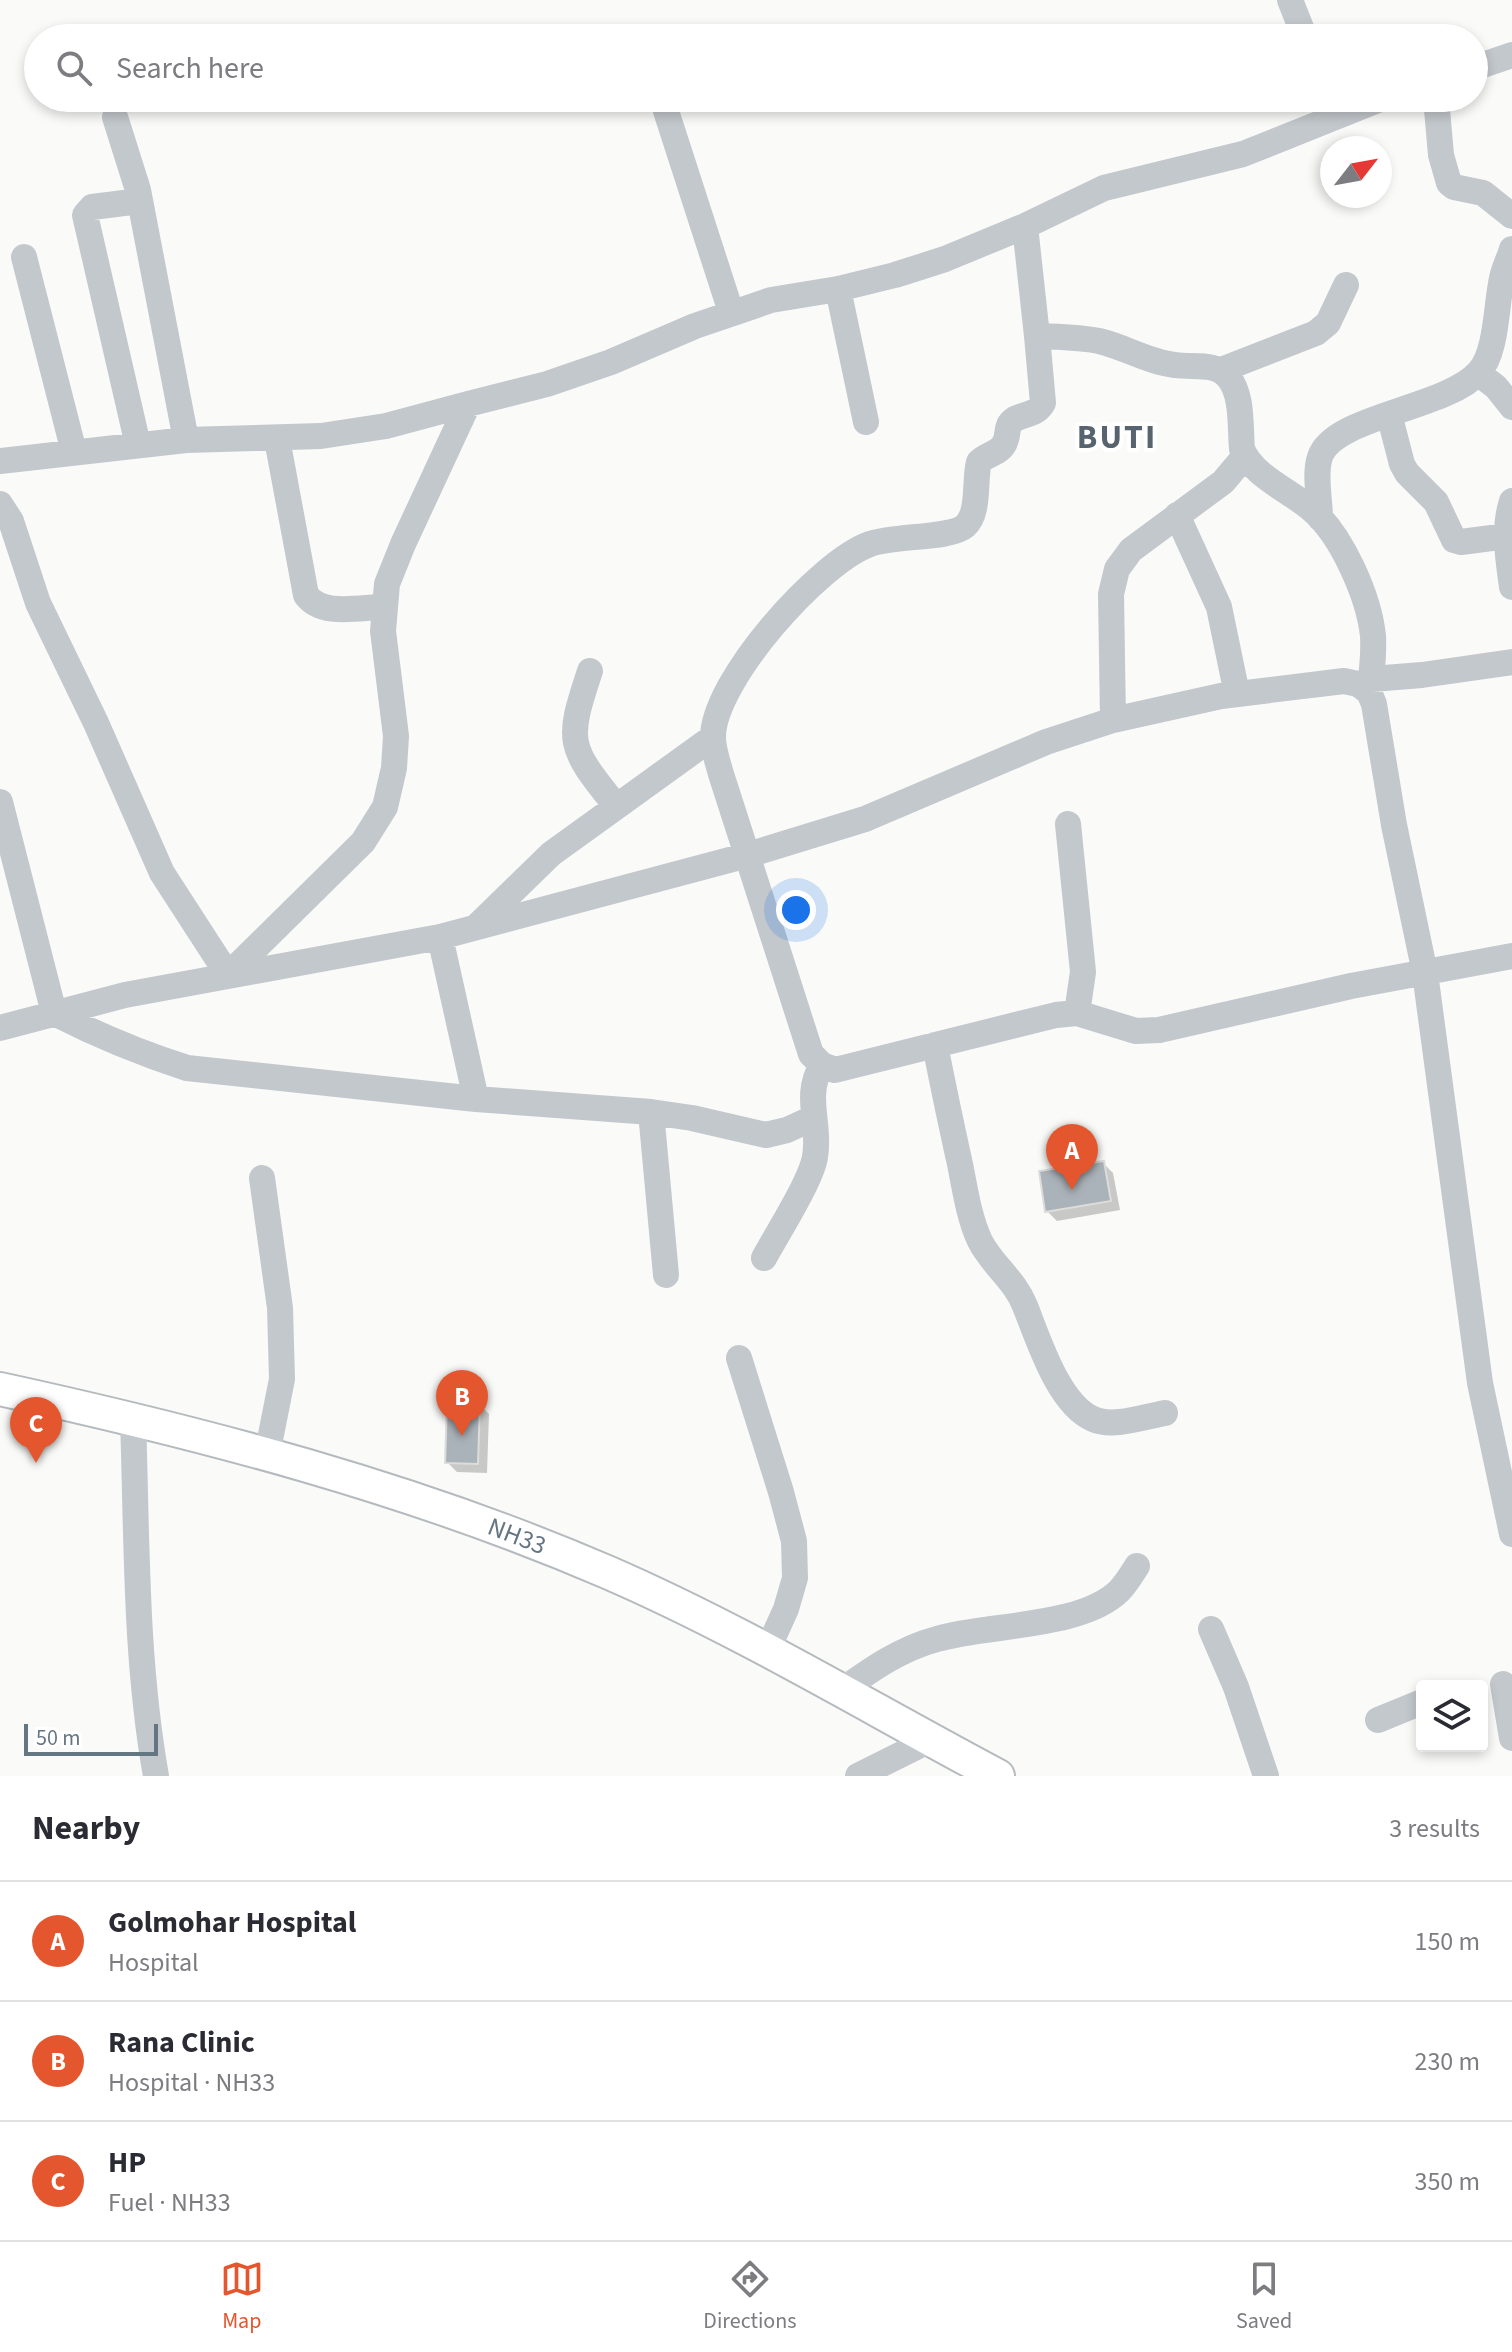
<!DOCTYPE html>
<meta charset="utf-8">
<style>
:root{--surface:#fff;--page:#f7f7f7;--text:#2b2b33;--muted:#7c7c81;--line:#e1e1e2;--accent:#e4572e}
body{margin:0;font-family:"Source Sans 3",sans-serif;background:var(--page);color:var(--text)}
.controls{position:absolute;right:24px;bottom:24px;display:grid;overflow:hidden;border-radius:8px;box-shadow:0 4px 12px #0003}
.controls button{width:72px;height:72px;display:grid;place-items:center;padding:0;border:0;border-bottom:2px solid var(--line);background:var(--surface);color:var(--text);font:40px sans-serif}
.compass{position:absolute;left:1320px;top:136px;width:72px;height:72px;border-radius:50%;background:var(--surface);box-shadow:0 4px 12px #0003;rotate:59deg}
.scale{position:absolute;left:24px;bottom:20px;width:134px;box-sizing:border-box;padding-left:8px;border:4px solid #657683;border-top:0;font-size:22px;line-height:28px;white-space:nowrap;color:#657683;-webkit-text-stroke:6px #fff;paint-order:stroke}
.you{position:absolute;left:796px;top:910px;width:28px;height:28px;margin:-20px;border:6px solid #fff;border-radius:50%;background:#1a73e8;box-shadow:0 0 0 12px #1a73e833}
.badge{display:grid;place-items:center;width:52px;height:52px;border-radius:50%;background:var(--accent);color:#fff;font-size:26px;font-weight:700}
.pin{position:absolute;translate:-50% -66px;filter:drop-shadow(0 2px 4px #0008)}
.pin::after{content:'';position:absolute;top:42px;width:28px;height:24px;background:inherit;clip-path:polygon(0 0,100% 0,50% 100%)}
.list{margin:0;padding:0;list-style:none}
h2{display:flex;justify-content:space-between;align-items:center;height:104px;margin:0;padding:0 32px;font-size:34px}
h2 small{font-size:26px;font-weight:400;color:var(--muted)}
.list li{display:grid;grid-template-columns:52px 1fr auto;gap:24px;align-items:center;box-sizing:border-box;height:120px;padding:0 32px;border-top:2px solid var(--line)}
.list b{display:block;font-size:30px;white-space:nowrap}
.list p{margin:0;font-size:26px;white-space:nowrap;color:var(--muted)}
.list em{font-size:26px;font-style:normal;color:var(--muted)}
.icon{flex:none;width:44px;height:44px;fill:none;stroke:currentColor;stroke-width:2;stroke-linecap:round;stroke-linejoin:round}
.map{position:relative;flex:none;width:1512px;height:1776px;overflow:hidden}
.search{position:absolute;background:var(--surface);box-shadow:0 4px 12px #0003;left:24px;right:24px;top:24px;height:88px;display:flex;align-items:center;gap:20px;box-sizing:border-box;padding:0 28px;border-radius:44px;color:var(--muted);font-size:30px}
.sheet{height:464px;background:var(--surface)}
nav{display:flex;justify-content:space-around;align-items:center;box-sizing:border-box;height:112px;border-top:2px solid var(--line);background:var(--surface);font-size:22px;color:var(--muted)}
nav a{display:grid;justify-items:center;gap:4px}
nav .on{color:var(--accent)}
.map>svg:first-child{display:block}
.shadow{fill:#0003}
.building{fill:#aab3b9;stroke:#dcdcda;stroke-width:2}
.lines{fill:none;stroke-linecap:round;stroke-linejoin:round}
.major-casing{stroke:#b5babe;stroke-width:36}
.minor{stroke:#c3c8cc;stroke-width:26}
.major{stroke:#fff;stroke-width:32}
.labels{text-anchor:middle;dominant-baseline:central;stroke-width:8;stroke-linejoin:round;paint-order:stroke}
.street-label{font-size:26px;fill:#657683;stroke:#fff}
.district-label{font-size:34px;font-weight:bold;letter-spacing:2px;fill:#57646e;stroke:#fff}
</style>
<div class="map">
<svg width="1512" height="1776" viewBox="0 0 1512 1776">
<rect width="100%" height="100%" fill="#fafaf8"/>
<path class="shadow" d="M1103 1163 1113 1173 1120 1210 1057 1221 1047 1211Z
M479 1404 489 1414 487 1473 457 1472 447 1462Z"/>
<path class="building" d="M1104 1161 1111 1201 1045 1212 1039 1171Z
M447 1401 480 1402 478 1464 445 1463Z"/>
<g class="lines">
<g class="major-casing">
<path id="major" d="M0 1389C206 1434 412 1488 607 1572 741 1630 868 1707 998 1776"/>
</g>
<path class="minor" d="M1290 0 1305 38
M1474 68 1512 55
M1436 98 1441 155 1449 183 1454 187 1483 193 1512 216
M666 111 731 312
M115 117 138 190 186 440
M1025 226 1037 336C1058 337 1079 337 1099 341 1125 347 1148 362 1175 365 1193 368 1215 362 1228 377 1243 394 1240 427 1242 449 1254 477 1289 490 1311 509 1342 535 1369 597 1373 636 1374 655 1372 673 1369 692
M24 257 74 452
M838 289 866 422
M1037 336 1043 403C1036 415 1027 413 1015 419 1005 425 1009 434 1005 442 1001 453 987 454 979 462 974 480 980 513 965 526 950 539 894 535 870 544 819 562 712 682 713 738 713 749 718 763 721 774L811 1054 822 1065 835 1070 1056 1015 1077 1013 1136 1031 1159 1030 1351 986 1512 956
M1221 370 1316 333 1328 323 1346 285
M1478 373 1496 387 1512 407
M1389 414 1402 464 1407 473 1436 502 1454 540 1461 542 1507 536
M277 439 306 595C322 617 360 607 385 607
M138 445 85 215 92 207 140 201
M0 461 186 440 321 436 386 426 468 404 547 384 611 362 695 326 771 300 838 289 895 275 945 259 1025 226 1104 188 1243 154 1383 98
M1512 501C1503 529 1508 558 1512 587
M0 504 11 521 38 603 96 723 162 873 228 975 363 842 385 807 394 768 396 736 383 631 387 584 403 544 468 404
M1177 515 1219 607 1237 694
M1320 518C1320 500 1314 474 1320 457 1333 416 1446 409 1479 372 1497 352 1496 305 1502 278 1504 268 1509 259 1512 249
M590 671C566 743 568 746 616 806
M1372 679 1422 675 1512 662
M1113 720 1111 594 1117 569 1131 550 1223 482 1245 456
M0 802 54 1013C97 1035 140 1053 187 1068L476 1099 651 1112 692 1118 766 1135 787 1130 813 1118
M1068 824 1083 972 1077 1013
M476 927 551 854 713 737
M440 937 476 1099
M0 1028 125 995 440 937 748 855 865 819 1046 742 1113 720 1221 696 1344 681 1358 684 1369 692 1374 704 1394 825 1425 973 1480 1383 1512 1534
M935 1045C943 1085 951 1124 960 1164 965 1189 969 1218 980 1241 992 1265 1015 1280 1025 1306 1038 1338 1058 1404 1093 1419 1113 1428 1143 1417 1165 1413
M651 1112 666 1275
M262 1178 280 1308 282 1379 267 1455
M764 1258C777 1234 811 1181 815 1157 821 1124 803 1096 822 1065
M739 1358 781 1492 794 1541 795 1578 786 1609 767 1651
M133 1419C137 1538 135 1658 156 1776
M1211 1629 1236 1687 1266 1776
M1503 1684 1512 1738
M841 1691C872 1669 900 1649 937 1639 988 1624 1081 1628 1119 1591 1126 1584 1132 1574 1137 1566
M1378 1720 1422 1702
M858 1776 930 1740"/>
<use href="#major" class="major"/>
</g>
<g class="labels">
<g class="street-label">
<text transform="translate(517 1536) rotate(21)">NH33</text>
</g>
<g class="district-label">
<text x="1117" y="437">BUTI</text>
</g>
</g>
</svg>
<div class="controls">
<button><svg class="icon" aria-label="layers" viewBox="0 0 24 24"><path d="M12 4l9 5-9 5-9-5zM3 14l9 5 9-5"/></svg></button>
</div>
<svg class="compass" viewBox="-18 -18 36 36"><path d="M0-13l5 13h-10z" fill="#e53935"/><path d="M0 13l5-13h-10z" fill="#7c7c81"/></svg>
<div class="scale">50 m</div>
<div class="you"></div>
<div class="pin badge" style="left:1072px;top:1190px">A</div>
<div class="pin badge" style="left:462px;top:1436px">B</div>
<div class="pin badge" style="left:36px;top:1463px">C</div>
<div class="search"><svg class="icon" aria-label="search" viewBox="0 0 24 24"><circle cx="10" cy="10" r="6"/><path d="M15 15l6 6"/></svg>Search here</div>
</div>
<section class="sheet">
<h2>Nearby<small>3 results</small></h2>
<ul class="list">
<li><span class="badge">A</span><div><b>Golmohar Hospital</b><p>Hospital</p></div><em>150 m</em></li>
<li><span class="badge">B</span><div><b>Rana Clinic</b><p>Hospital · NH33</p></div><em>230 m</em></li>
<li><span class="badge">C</span><div><b>HP</b><p>Fuel · NH33</p></div><em>350 m</em></li>
</ul>
</section>
<nav>
<a class="on"><svg class="icon" aria-label="map" viewBox="0 0 24 24"><path d="M3 6l6-2 6 2 6-2v14l-6 2-6-2-6 2zM9 4v14M15 6v14"/></svg>Map</a>
<a><svg class="icon" aria-label="directions" viewBox="0 0 24 24"><path d="M12 3l9 9-9 9-9-9zM9 14v-3h6M13 9l2 2-2 2"/></svg>Directions</a>
<a><svg class="icon" aria-label="saved" viewBox="0 0 24 24"><path d="M7 4h10v16l-5-4-5 4z"/></svg>Saved</a>
</nav>
